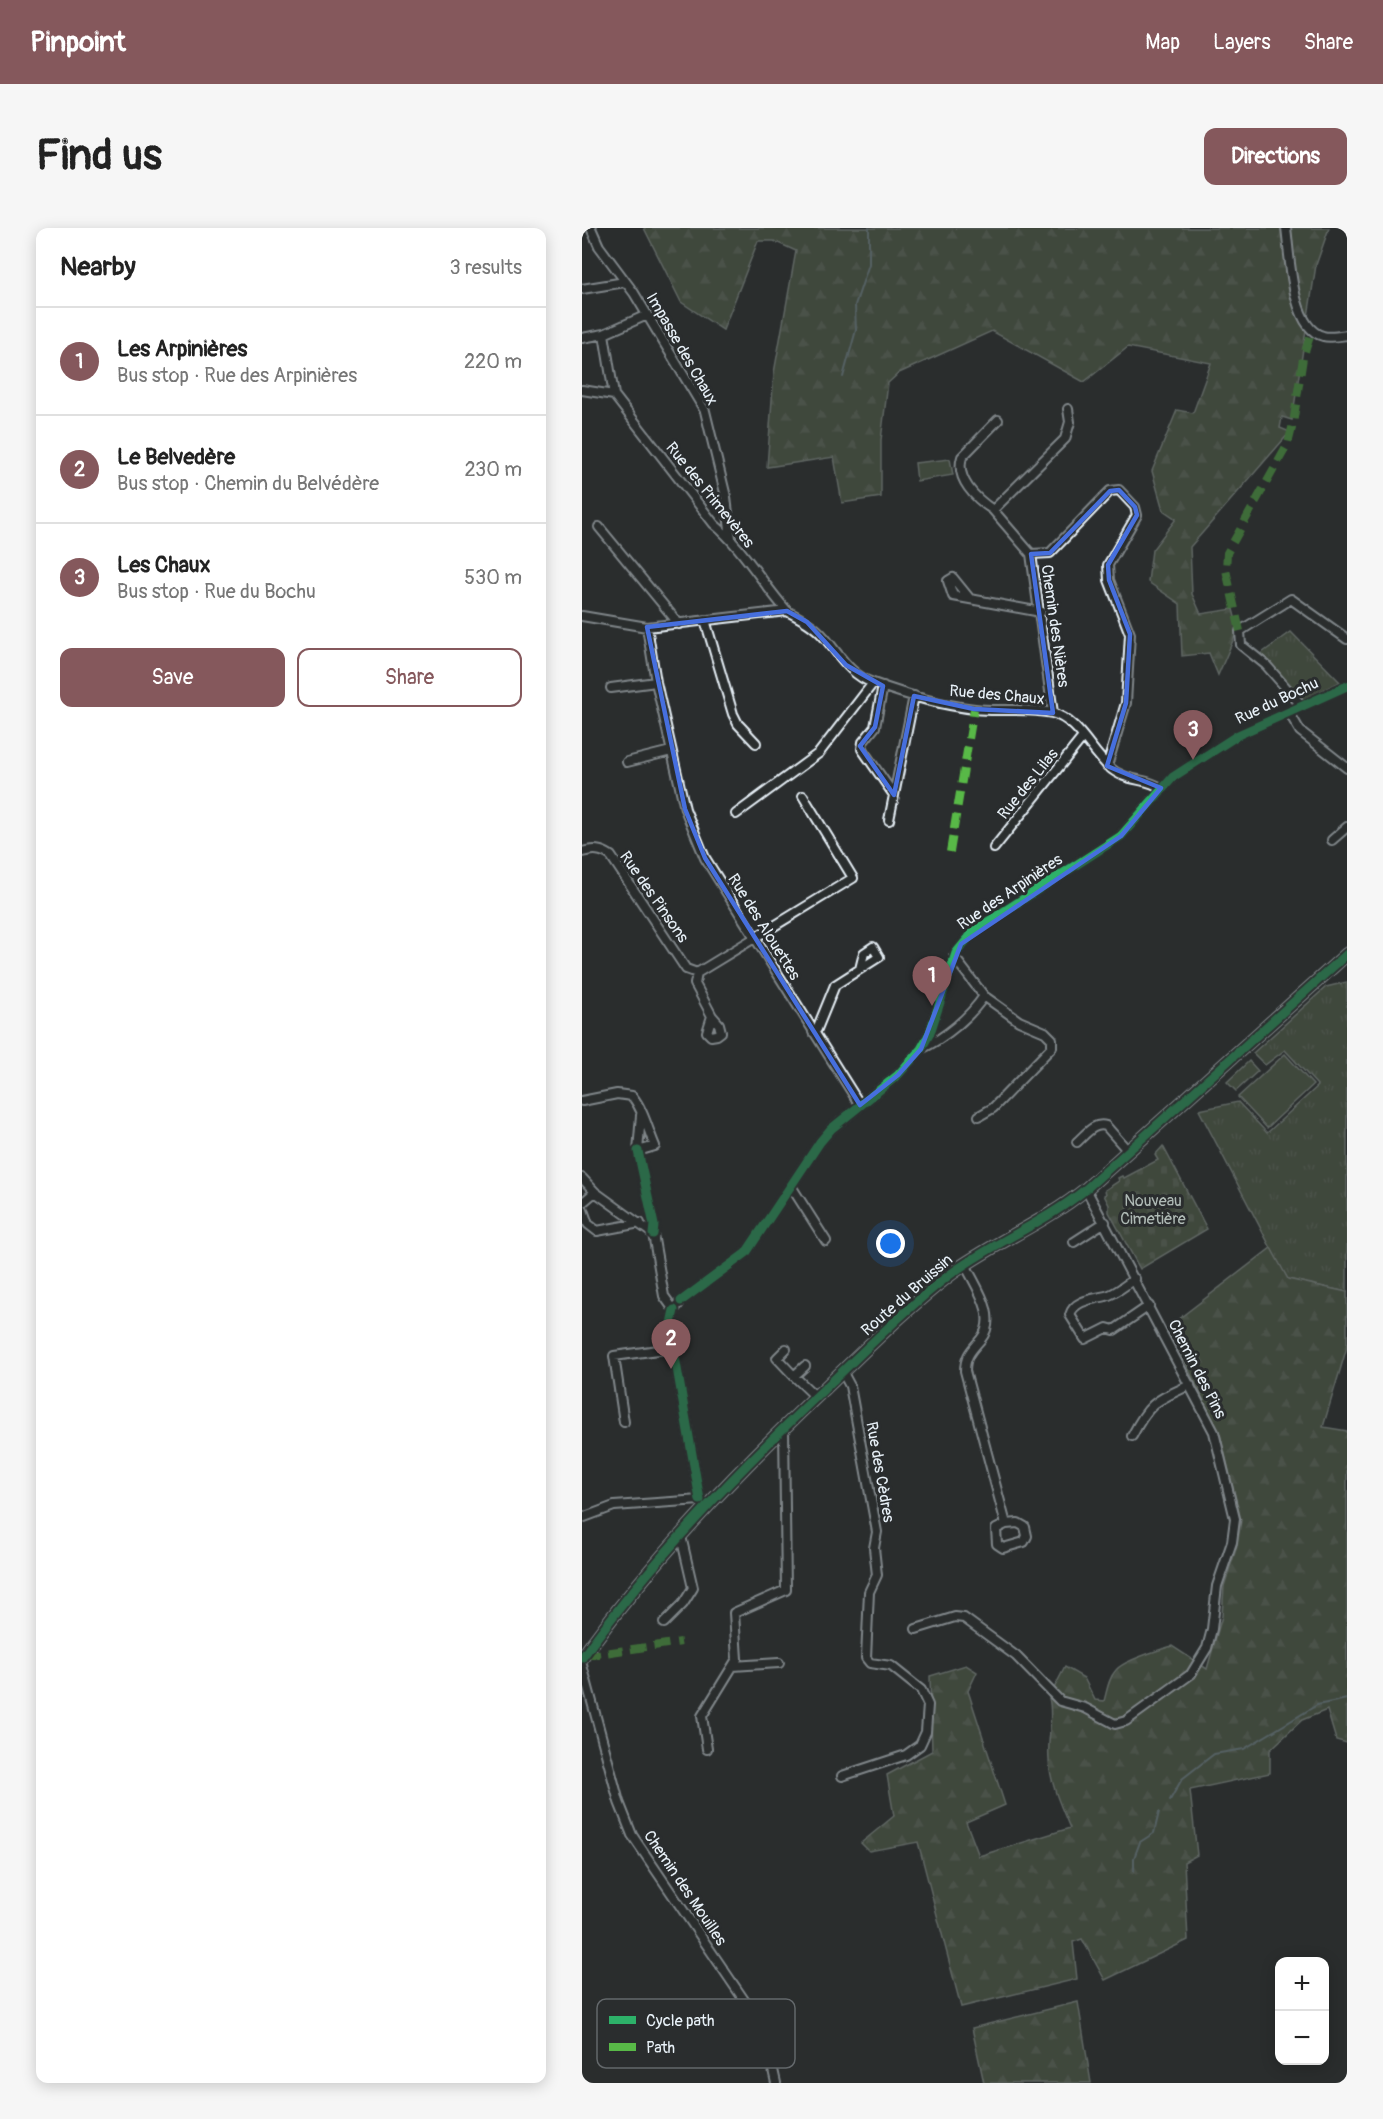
<!DOCTYPE html>
<meta charset="utf-8">
<style>
:root{--surface:#fff;--page:#f6f6f6;--text:#222;--muted:#767676;--line:#e0e0e0;--accent:#85585c}
body{margin:0;font-family:Pangolin,sans-serif;background:var(--page);color:var(--text)}
.controls{position:absolute;right:18px;bottom:18px;display:grid;overflow:hidden;border-radius:12px;box-shadow:0 3px 15px #0003}
.controls button{width:54px;height:54px;display:grid;place-items:center;padding:0;border:0;border-bottom:2px solid var(--line);background:var(--surface);color:var(--text);font:30px sans-serif}
.you{position:absolute;left:309px;top:1016px;width:21px;height:21px;margin:-15px;border:4px solid #fff;border-radius:50%;background:#1a73e8;box-shadow:0 0 0 9px #1a73e833}
.badge{display:grid;place-items:center;width:39px;height:39px;border-radius:50%;background:var(--accent);color:#fff;font-size:20px;font-weight:700}
.pin{position:absolute;translate:-50% -50px;filter:drop-shadow(0 2px 3px #0008)}
.pin::after{content:'';position:absolute;top:32px;width:21px;height:18px;background:inherit;clip-path:polygon(0 0,100% 0,50% 100%)}
.list{margin:0;padding:0;list-style:none}
h2{display:flex;justify-content:space-between;align-items:center;height:78px;margin:0;padding:0 24px;font-size:26px}
h2 small{font-size:20px;font-weight:400;color:var(--muted)}
.list li{display:grid;grid-template-columns:39px 1fr auto;gap:18px;align-items:center;box-sizing:border-box;height:108px;padding:0 24px;border-top:2px solid var(--line)}
.list b{display:block;font-size:22px;white-space:nowrap}
.list p{margin:0;font-size:20px;white-space:nowrap;color:var(--muted)}
.list em{font-size:20px;font-style:normal;color:var(--muted)}
.actions{display:flex;gap:12px;padding:18px 24px}
.actions a{flex:1;padding:14px 0;border:2px solid var(--accent);border-radius:12px;text-align:center;font-size:21px;color:var(--accent)}
.actions .main{background:var(--accent);color:#fff}
.map{position:relative;flex:none;width:765px;height:1855px;overflow:hidden;border-radius:12px}
header{display:flex;align-items:center;gap:36px;box-sizing:border-box;height:84px;padding:0 30px;background:var(--accent);color:#fff}
header strong{font-size:28px}
nav{display:flex;gap:33px;margin-inline-start:auto;font-size:21px}
.intro{display:flex;align-items:center;justify-content:space-between;box-sizing:border-box;height:144px;padding:0 36px}
h1{margin:0;font-size:42px}
.button{padding:15px 27px;border-radius:12px;background:var(--accent);color:#fff;font-size:21px;font-weight:700}
main{display:flex;gap:36px;padding:0 36px}
aside{flex:1;background:var(--surface);border-radius:12px;box-shadow:0 3px 15px #0003}
.map>svg:first-child{display:block}
.grass{fill:url(#grass-tufts);stroke:#a1aca4;stroke-width:1.5}
.forest{fill:url(#forest-firs);stroke:#a1aca4;stroke-width:1.5}
.cemetery{fill:url(#cemetery-stones);stroke:#a1aca4;stroke-width:1.5}
.pitch{fill:#5a6850;stroke:#a1aca4;stroke-width:1.5}
.lines{fill:none;stroke-linecap:round;stroke-linejoin:round}
.stream{stroke:#899fa4;stroke-width:2}
.street-casing{stroke:#e8f1f8;stroke-width:12}
.secondary-casing{stroke:#e8f1f8;stroke-width:15}
.street{stroke:#2a2d2e;stroke-width:8}
.secondary{stroke:#2a2d2e;stroke-width:10}
.quiet{stroke:#58b947;stroke-width:8;stroke-dasharray:15 8;stroke-linecap:butt}
.cycleway-casing{stroke:#2a2d2e;stroke-width:13}
.cycleway{stroke:#2db169;stroke-width:9}
.marked{fill:none;stroke:#466fde;stroke-width:4.5;stroke-linejoin:round}
.labels{text-anchor:middle;dominant-baseline:central;stroke-width:6;stroke-linejoin:round;paint-order:stroke}
.street-label{font-size:16px;fill:#e8f1f8;stroke:#2a2d2e}
.park-label{font-size:16px;fill:#afbab5;stroke:#2a2d2e}
.key{fill:#2a2d2e;stroke:#63686b;stroke-width:1.5}
.key-label{font-size:16px;fill:#e8f1f8}
</style>
<header>
<strong>Pinpoint</strong>
<nav><a>Map</a><a>Layers</a><a>Share</a></nav>
</header>
<div class="intro"><h1>Find us</h1><a class="button">Directions</a></div>
<main>
<aside>
<h2>Nearby<small>3 results</small></h2>
<ul class="list">
<li><span class="badge">1</span><div><b>Les Arpinières</b><p>Bus stop · Rue des Arpinières</p></div><em>220 m</em></li>
<li><span class="badge">2</span><div><b>Le Belvedère</b><p>Bus stop · Chemin du Belvédère</p></div><em>230 m</em></li>
<li><span class="badge">3</span><div><b>Les Chaux</b><p>Bus stop · Rue du Bochu</p></div><em>530 m</em></li>
</ul>
<div class="actions"><a class="main">Save</a><a>Share</a></div>
</aside>
<div class="map">
<svg width="765" height="1855" viewBox="0 0 765 1855">
<defs>
<pattern id="grass-tufts" width="24" height="20" patternUnits="userSpaceOnUse" patternTransform="scale(1.5)"><rect width="24" height="20" fill="#5a6850"/><path d="M3 7l-1-3M5 7V3M7 7l1-3M15 17l-1-3M17 17v-4M19 17l1-3" fill="none" stroke="#727e6a"/></pattern>
<pattern id="forest-firs" width="22" height="20" patternUnits="userSpaceOnUse" patternTransform="scale(1.5)"><rect width="22" height="20" fill="#5a6850"/><path d="M5 1l3.5 6h-7zM16 11l3.5 6h-7z" fill="#727e6a"/></pattern>
<pattern id="cemetery-stones" width="16" height="16" patternUnits="userSpaceOnUse" patternTransform="scale(1.5)"><rect width="16" height="16" fill="#5a6850"/><path d="M2 7V4a2 2 0 0 1 4 0v3zM10 15v-3a2 2 0 0 1 4 0v3z" fill="#727e6a"/></pattern>
</defs>
<rect width="100%" height="100%" fill="#2a2d2e"/>
<filter id="ink" filterUnits="userSpaceOnUse"><feTurbulence type="fractalNoise" baseFrequency=".0167" numOctaves="2"/><feDisplacementMap in="SourceGraphic" scale="12" xChannelSelector="R" yChannelSelector="G"/><feConvolveMatrix kernelMatrix="1 2 1 2 8 2 1 2 1" color-interpolation-filters="sRGB"/></filter>
<g filter="url(#ink)">
<path class="grass" d="M709 404 758 454 722 471 716 469 677 427Z
M765 754V1064L705 1051 617 882 656 874 685 905 736 858 703 822 683 837 671 825 744 759Z"/>
<path class="forest" d="M62 0H747L734 37 710 192 700 189 698 200 708 204 608 319 610 366 619 386 651 381 656 401 636 447 627 425 600 428 598 376 566 354 570 322 594 291 581 282 570 243 595 182 611 185 629 135 546 119 502 154 410 103 317 145 306 155 299 212V269L260 275 252 229 185 239 192 145 214 23 192 13H176L141 102 99 74Z
M689 1020 706 1051 765 1064V1119L741 1199 765 1203V1515L754 1512 745 1482 720 1492 688 1522V1545L608 1562 615 1627 602 1634 606 1712 523 1752 500 1711 491 1714 495 1751 379 1779 336 1614 287 1623 279 1615 312 1588 305 1547 350 1523 348 1448 384 1437 395 1444 386 1463 423 1577 384 1594 397 1628 488 1600C479 1579 468 1555 467 1532 465 1511 472 1490 467 1470L483 1439 502 1450 513 1472 522 1473C525 1463 526 1451 534 1442 542 1432 577 1422 590 1418L625 1441 640 1388 642 1358 655 1318 659 1292 638 1206 586 1099Z
M496 1774 509 1855H402L390 1800Z"/>
<path class="cemetery" d="M581 918 625 1001 558 1041 527 984V977L522 967 524 966 523 962 537 953 536 950 540 948 542 950 576 932 573 927Z"/>
<path class="pitch" d="M368 231 371 247 335 253 333 235Z
M703 826 731 857 685 900 656 869Z
M667 833 676 843 654 863 645 854Z"/>
<g class="lines">
<path class="stream" d="M261 149 274 102 273 77 287 36V0
M588 1572 600 1551 632 1526 662 1521 735 1477 765 1471
M552 1643V1630L558 1614 572 1605 577 1584"/>
<g class="street-casing">
<path id="street" d="M9 0 17 18 52 65 123 183 144 269 149 310
M704 0C708 27 709 100 741 108 748 110 758 108 765 107
M0 61 43 54
M0 110 22 106 65 87
M0 162 32 167 22 106
M32 167 132 296C161 320 180 355 205 383
M411 282C394 271 373 251 380 229L416 192
M17 299 97 396
M449 326 468 325 528 263 537 262 553 279 555 287 526 337 527 352 548 406 544 475 525 538
M388 371 371 368 366 353 371 350 388 371 459 384
M0 388 65 399 205 383C218 390 232 397 242 409 257 426 268 447 291 455 324 467 358 477 393 481 417 484 446 479 470 485 496 492 508 522 526 538 544 555 564 549 579 560
M123 392 151 486 156 496 174 515
M65 399 74 454 103 581 123 630 278 877
M301 458 293 499 281 514 280 521 312 567
M29 460 74 454
M720 478 684 437 659 417 658 403 709 371 765 411
M707 484 718 503 765 540
M471 485 449 326 411 282 483 211 488 194 486 181
M45 534 89 523
M154 586 237 525 291 455
M307 592 332 468
M750 612 765 599
M412 620 501 509
M0 624C12 621 19 621 29 628L104 741 115 745 271 650 221 568
M115 745 113 756 130 788 125 804 129 808 135 807 139 804 137 796 130 788
M231 804 235 801 253 757 297 729 291 719 282 725 278 741
M339 821C363 810 388 789 402 768L372 729
M0 873 35 866 50 868C61 881 66 902 73 918L56 923 59 887
M397 888 411 880 470 819V811L463 804 437 793 402 768
M495 914C504 906 512 894 524 898L546 923
M0 950 13 964 71 1006 82 1068 92 1082
M209 958 244 1013
M0 975 13 964
M0 979 6 996 15 1003 58 995
M492 1014 523 994
M383 1036C393 1058 417 1088 399 1111 390 1122 383 1127 383 1143L424 1296 436 1295 443 1299 445 1308 442 1314 421 1320 415 1316 414 1301 424 1296
M553 1051C544 1056 534 1066 524 1068 512 1071 492 1072 488 1087L503 1111 525 1100 532 1102 567 1078
M204 1121 195 1130 212 1148
M223 1138 212 1148 234 1169
M42 1194 32 1128 91 1120
M550 1208C568 1173 574 1173 608 1157
M126 1279 118 1272 88 1100 92 1082 99 1073 164 1025 238 914 249 901 316 847 339 821 348 805 374 725 393 702 539 608 591 549 656 507 765 458
M0 1290 32 1278 118 1272
M82 1395 101 1376 111 1360 99 1308
M334 1401 373 1389 382 1390 434 1428 478 1473 503 1480 533 1496 544 1493 609 1446 625 1420 630 1401 635 1358 650 1314 653 1291 632 1204 504 961
M0 1437 37 1574 50 1607 162 1772 185 1815 194 1855
M151 1438 197 1435
M125 1521 120 1488 155 1431 152 1385 204 1362 202 1199
M260 1548 324 1527 338 1517 344 1504 346 1477 339 1462 309 1438 288 1435 284 1430 287 1364 295 1347 292 1320 295 1304 268 1158 260 1143"/>
</g>
<g class="secondary-casing">
<path id="secondary" d="M0 1430C69 1333 153 1246 239 1164 280 1125 321 1083 366 1048 410 1015 461 996 504 961L765 726"/>
</g>
<use href="#street" class="street"/>
<use href="#secondary" class="secondary"/>
<path class="quiet" d="M658 403 644 342 645 325 706 216 711 196 721 130 730 102
M368 624 392 481
M4 1424 9 1427 99 1414"/>
<g class="cycleway-casing">
<path id="cycleway" d="M56 923 72 997 71 1006
M99 1073 164 1025 238 914 249 901 316 847 339 821 348 805 374 725 393 702 539 608 591 549 656 507 765 458
M92 1082 88 1100 118 1272
M0 1430C69 1333 153 1246 239 1164 280 1125 321 1083 366 1048 410 1015 461 996 504 961L765 726"/>
</g>
<use href="#cycleway" class="cycleway"/>
</g>
</g>
<path d="M0 0H765V1855H0ZM537 262 553 279 555 287 526 337 527 352 548 406 544 475 525 538 579 560 539 608 379 716 339 821 316 847 278 877 123 630 103 581 65 399 205 383 225 394 264 437 301 458 293 499 278 518 312 567 332 468 392 481 471 485 449 326 468 325 528 263Z" fill="#2a2d2e" fill-opacity=".55" fill-rule="evenodd"/>
<path class="marked" d="M537 262 553 279 555 287 526 337 527 352 548 406 544 475 525 538 579 560 539 608 379 716 339 821 316 847 278 877 123 630 103 581 65 399 205 383 225 394 264 437 301 458 293 499 278 518 312 567 332 468 392 481 471 485 449 326 468 325 528 263Z"/>
<g class="labels">
<g class="street-label">
<text transform="translate(100 121) rotate(60)">Impasse des Chaux</text>
<text transform="translate(128 267) rotate(51)">Rue des Primevères</text>
<text transform="translate(473 398) rotate(82)">Chemin des Nières</text>
<text transform="translate(415 467) rotate(5)">Rue des Chaux</text>
<text transform="translate(695 473) rotate(-25)">Rue du Bochu</text>
<text transform="translate(446 556) rotate(-51)">Rue des Lilas</text>
<text transform="translate(428 664) rotate(-34)">Rue des Arpinières</text>
<text transform="translate(72 669) rotate(55)">Rue des Pinsons</text>
<text transform="translate(182 699) rotate(58)">Rue des Alouettes</text>
<text transform="translate(325 1067) rotate(-41)">Route du Bruissin</text>
<text transform="translate(615 1141) rotate(63)">Chemin des Pins</text>
<text transform="translate(298 1244) rotate(80)">Rue des Cèdres</text>
<text transform="translate(103 1660) rotate(56)">Chemin des Mouilles</text>
</g>
<g class="park-label">
<text x="571" y="973">Nouveau<tspan x="571" dy="18">Cimetière</tspan></text>
</g>
</g>
<rect x="15" y="1771" width="198" height="69" rx="9" class="key"/>
<rect x="27" y="1788" width="27" height="8" fill="#2db169"/>
<rect x="27" y="1815" width="27" height="8" fill="#58b947"/>
<g class="key-label">
<text x="64" y="1798">Cycle path</text>
<text x="64" y="1825">Path</text>
</g>
</svg>
<div class="controls">
<button>+</button>
<button>−</button>
</div>
<div class="you"></div>
<div class="pin badge" style="left:350px;top:778px">1</div>
<div class="pin badge" style="left:89px;top:1141px">2</div>
<div class="pin badge" style="left:611px;top:532px">3</div>
</div>
</main>
